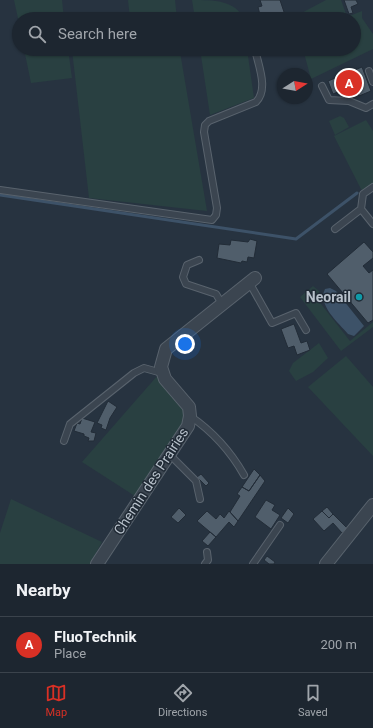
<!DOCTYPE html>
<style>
:root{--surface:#1d2630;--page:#2a323c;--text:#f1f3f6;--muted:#a0a5ab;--line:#3b434c;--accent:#d93025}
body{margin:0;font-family:Roboto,sans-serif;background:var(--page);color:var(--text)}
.compass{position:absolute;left:277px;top:68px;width:36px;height:36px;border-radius:50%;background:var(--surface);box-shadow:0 1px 3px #0004;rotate:79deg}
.you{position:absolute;left:185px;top:344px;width:14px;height:14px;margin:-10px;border:3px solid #fff;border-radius:50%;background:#1a73e8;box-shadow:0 0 0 6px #1a73e833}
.badge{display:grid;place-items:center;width:26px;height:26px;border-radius:50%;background:var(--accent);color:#fff;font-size:13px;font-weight:700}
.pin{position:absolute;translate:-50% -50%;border:2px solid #fff;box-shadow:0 1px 4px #0006}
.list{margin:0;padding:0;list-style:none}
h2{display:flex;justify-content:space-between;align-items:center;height:52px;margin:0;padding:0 16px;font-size:17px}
h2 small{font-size:13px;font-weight:400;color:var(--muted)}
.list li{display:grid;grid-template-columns:26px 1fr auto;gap:12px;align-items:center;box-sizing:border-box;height:56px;padding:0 16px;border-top:1px solid var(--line)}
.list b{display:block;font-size:15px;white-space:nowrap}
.list p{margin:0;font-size:13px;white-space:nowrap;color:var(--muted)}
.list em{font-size:13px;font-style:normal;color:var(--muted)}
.icon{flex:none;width:22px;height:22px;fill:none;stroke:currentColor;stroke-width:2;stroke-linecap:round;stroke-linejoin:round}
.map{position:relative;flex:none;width:373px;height:564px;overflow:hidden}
.search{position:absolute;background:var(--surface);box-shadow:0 1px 3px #0004;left:12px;right:12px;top:12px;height:44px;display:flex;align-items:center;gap:10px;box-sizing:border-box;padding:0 14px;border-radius:22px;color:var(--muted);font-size:15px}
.sheet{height:108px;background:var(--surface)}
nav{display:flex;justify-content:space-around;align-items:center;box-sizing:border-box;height:56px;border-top:1px solid var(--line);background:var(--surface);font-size:11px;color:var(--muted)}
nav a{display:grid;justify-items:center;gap:2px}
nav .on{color:var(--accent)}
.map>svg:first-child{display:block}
.green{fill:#294041}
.water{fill:#3d5268}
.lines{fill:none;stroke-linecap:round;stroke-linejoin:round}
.stream{stroke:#3d5268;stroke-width:3}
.building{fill:#505e6b;stroke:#222c37}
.lane-casing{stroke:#59636d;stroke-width:8}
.street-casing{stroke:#59636d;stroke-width:14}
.lane{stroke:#3b4550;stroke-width:6}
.street{stroke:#3b4550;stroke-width:12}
.culture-dot{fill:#0f9aa8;stroke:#202a35;stroke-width:1.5}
.labels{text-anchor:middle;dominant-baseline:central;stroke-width:3;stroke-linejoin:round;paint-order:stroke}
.poi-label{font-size:14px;font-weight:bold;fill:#b7c0ca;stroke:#202a35;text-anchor:end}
.street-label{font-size:14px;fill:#b7c0ca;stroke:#202a35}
</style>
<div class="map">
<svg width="373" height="564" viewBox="0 0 373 564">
<rect width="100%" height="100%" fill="#273340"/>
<path class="green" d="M14 0H62L64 19H19V23Z
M128 0H175L177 19H130Z
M192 0C214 0 235 0 244 19H195Z
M326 0H341L347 17 362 11V18L373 34V49L311 79 303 49H354V19H294V17Z
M24 49H68L72 78 31 83Z
M200 49H247L254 98 210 115Z
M72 50 180 52 207 211 89 198Z
M340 116 344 118 349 127 335 135 329 121Z
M366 120 373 131V185L363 193 334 136Z
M313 286 319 291 321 304 350 341 373 322V327L341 351 300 297Z
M319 343 328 358 313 372 296 381 289 371 293 363Z
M346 356 373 387V456L308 387Z
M158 375 184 404 187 418 138 498 82 462Z
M11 499 102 542 90 564H0V533Z"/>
<path class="water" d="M330 288 336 291 364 326 354 336 348 334C339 323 317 305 325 289Z"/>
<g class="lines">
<path class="stream" d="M0 195 296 239 357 193"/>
</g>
<path class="building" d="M260 0H280L285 15 274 19H261L258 7 262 6Z
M344 0H356L358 4 351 7 353 13 349 14Z
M362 67 371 91 359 96 355 85 333 94 328 81Z
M250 239 257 241 254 258 248 257 247 262 242 261 241 263 217 258 219 244 230 245 231 240 248 242Z
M364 242 373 252V258L363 266 369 273 373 270V320L368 323 327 274Z
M294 324 301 343 307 341 310 350 297 355 294 346 288 348 281 329Z
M108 401 117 407 110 418 106 430 101 428 102 425 97 423Z
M82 418 95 422 91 432 96 433 94 441H88L89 438 84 436V434L74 431 77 423 80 424Z
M254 469 260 475 249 491 242 487Z
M201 474 209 483 206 486 197 477Z
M260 475 265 481 238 521 230 512 240 496 237 494 242 487 249 491Z
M266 500 275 505 272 510 280 515 271 529 255 517Z
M327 507 333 514 329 518 322 511Z
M179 508 186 515 178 523 171 517Z
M288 508 294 514 288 523 281 518Z
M207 511 216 519 220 514 224 518 229 511 238 521 234 527 229 522 216 537 197 521Z
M322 511 329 518 333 514 347 528 342 533 333 523 324 531 313 519Z
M210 532 216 537 208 546 202 541Z
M267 556 275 562 274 564H269L264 560Z"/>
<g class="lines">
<g class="lane-casing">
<path id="lane" d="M369 71 373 82
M322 86 329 100 349 101 366 108 373 104
M0 190 212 220 216 215 217 208 204 132 205 125 209 121 256 102C269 89 258 65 255 49
M361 209 373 224
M335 229 361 209 363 194 373 187
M199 260 187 265 183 277 186 284 216 294 222 304
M249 282 272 323 296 313 306 330
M190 416C212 431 231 452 244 475
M64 441 70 424 134 373 144 368 162 373
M170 455 196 481 200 499
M205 564 208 560 207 552
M253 564 280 525"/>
</g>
<g class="street-casing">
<path id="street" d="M97 564 188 426 190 416 189 407 165 379 161 367 166 349 255 278
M326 564 373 505"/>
</g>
<use href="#lane" class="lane"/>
<use href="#street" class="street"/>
</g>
<circle class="culture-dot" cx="359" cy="297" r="4"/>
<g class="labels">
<g class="poi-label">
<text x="351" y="297">Neorail</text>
</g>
<g class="street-label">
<text transform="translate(151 481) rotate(-57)">Chemin des Prairies</text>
</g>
</g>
</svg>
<svg class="compass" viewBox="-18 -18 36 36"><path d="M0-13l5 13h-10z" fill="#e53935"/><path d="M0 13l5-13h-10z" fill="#a0a5ab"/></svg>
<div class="you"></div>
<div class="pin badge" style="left:349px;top:83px">A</div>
<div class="search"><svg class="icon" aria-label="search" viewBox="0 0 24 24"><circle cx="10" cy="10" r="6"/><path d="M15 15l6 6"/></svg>Search here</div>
</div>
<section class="sheet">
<h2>Nearby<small></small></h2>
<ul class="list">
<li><span class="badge">A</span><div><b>FluoTechnik</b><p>Place</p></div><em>200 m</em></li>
</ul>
</section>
<nav>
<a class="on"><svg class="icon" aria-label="map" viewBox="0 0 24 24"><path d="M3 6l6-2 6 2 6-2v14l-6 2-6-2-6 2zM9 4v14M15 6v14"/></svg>Map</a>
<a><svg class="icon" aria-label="directions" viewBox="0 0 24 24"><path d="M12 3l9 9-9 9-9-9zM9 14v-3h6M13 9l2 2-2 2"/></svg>Directions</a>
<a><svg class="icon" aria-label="saved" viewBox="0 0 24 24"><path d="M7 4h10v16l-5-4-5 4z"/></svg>Saved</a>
</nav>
